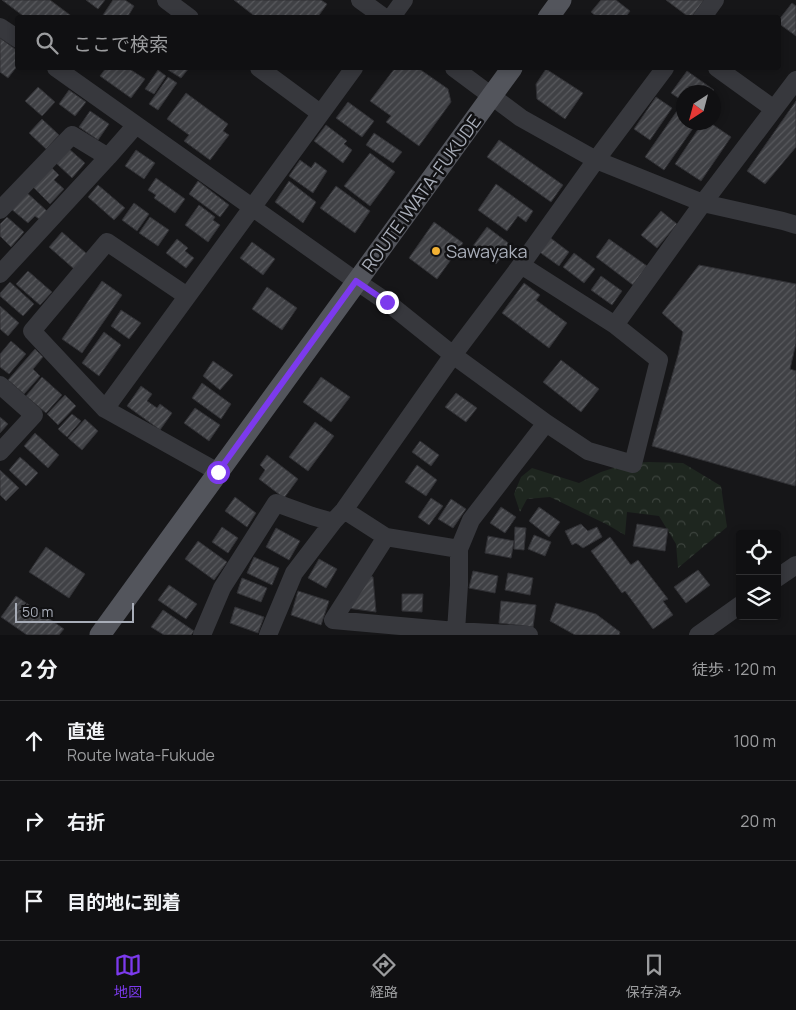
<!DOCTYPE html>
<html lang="ja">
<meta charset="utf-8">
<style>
:root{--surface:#101012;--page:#19191b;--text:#f1f3f6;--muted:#9c9d9f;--line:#303032;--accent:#7c3aed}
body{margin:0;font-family:Manrope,"Noto Sans JP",sans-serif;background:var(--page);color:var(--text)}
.controls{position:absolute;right:15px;bottom:15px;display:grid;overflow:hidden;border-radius:5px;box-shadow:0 2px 8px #0003}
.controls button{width:45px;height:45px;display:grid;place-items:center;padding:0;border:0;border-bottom:1px solid var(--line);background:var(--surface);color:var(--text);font:25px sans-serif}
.compass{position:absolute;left:676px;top:85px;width:45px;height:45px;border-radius:50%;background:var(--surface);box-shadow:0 2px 8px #0003;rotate:216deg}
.scale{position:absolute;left:15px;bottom:12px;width:119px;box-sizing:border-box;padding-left:5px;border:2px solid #a8adb8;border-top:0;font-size:14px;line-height:18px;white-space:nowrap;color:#a8adb8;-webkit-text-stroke:4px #111113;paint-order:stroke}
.stop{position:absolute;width:15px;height:15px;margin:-11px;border:4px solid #7c3aed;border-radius:50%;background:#fff}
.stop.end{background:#7c3aed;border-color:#fff;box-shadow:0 1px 5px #0008}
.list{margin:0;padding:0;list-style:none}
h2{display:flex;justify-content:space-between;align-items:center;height:65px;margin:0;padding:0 20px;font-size:21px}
h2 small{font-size:16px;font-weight:400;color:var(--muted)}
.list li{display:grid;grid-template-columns:32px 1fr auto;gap:15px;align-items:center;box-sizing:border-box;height:80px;padding:0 20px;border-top:1px solid var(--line)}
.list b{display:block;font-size:19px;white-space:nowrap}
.list p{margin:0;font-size:16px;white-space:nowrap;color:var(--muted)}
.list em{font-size:16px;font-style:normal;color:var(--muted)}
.icon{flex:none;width:28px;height:28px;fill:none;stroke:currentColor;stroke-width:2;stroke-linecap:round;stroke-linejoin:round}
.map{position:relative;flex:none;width:796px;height:635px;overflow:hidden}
.search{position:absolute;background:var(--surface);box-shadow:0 2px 8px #0003;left:15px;right:15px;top:15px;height:55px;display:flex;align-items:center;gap:12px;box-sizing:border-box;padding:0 18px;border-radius:5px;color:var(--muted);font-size:19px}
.sheet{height:305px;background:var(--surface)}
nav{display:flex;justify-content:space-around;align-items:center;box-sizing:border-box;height:70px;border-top:1px solid var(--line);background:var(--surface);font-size:14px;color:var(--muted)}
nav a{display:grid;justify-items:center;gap:2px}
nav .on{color:var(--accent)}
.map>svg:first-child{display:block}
.forest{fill:url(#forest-crowns)}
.building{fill:url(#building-hatch);stroke:#303034}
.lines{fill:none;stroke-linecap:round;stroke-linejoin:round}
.minor{stroke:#37383d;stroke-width:18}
.major{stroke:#53555c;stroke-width:21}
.route{stroke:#7c3aed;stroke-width:6}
.poi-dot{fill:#f2b134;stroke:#111113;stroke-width:2}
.labels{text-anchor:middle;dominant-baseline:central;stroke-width:5;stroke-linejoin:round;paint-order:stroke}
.street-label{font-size:18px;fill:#a8adb8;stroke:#111113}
.poi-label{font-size:18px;fill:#a8adb8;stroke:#111113;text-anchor:start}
</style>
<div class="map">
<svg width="796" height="635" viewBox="0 0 796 635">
<defs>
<pattern id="forest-crowns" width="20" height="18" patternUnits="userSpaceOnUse" patternTransform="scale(1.25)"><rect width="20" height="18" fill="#1e261f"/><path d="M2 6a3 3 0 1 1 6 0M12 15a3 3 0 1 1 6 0" fill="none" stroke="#3c433d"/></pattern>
<pattern id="building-hatch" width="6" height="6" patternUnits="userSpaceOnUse" patternTransform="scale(1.25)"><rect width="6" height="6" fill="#404145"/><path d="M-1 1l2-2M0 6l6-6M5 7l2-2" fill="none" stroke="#595a5e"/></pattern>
</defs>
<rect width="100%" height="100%" fill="#161618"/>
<path class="forest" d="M649 462 683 463 721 486 727 527 678 568 676 544 659 516 627 512 625 535 606 524 550 497 527 499 520 512 514 494 521 477 532 468 579 483 601 472 629 463Z"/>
<path class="building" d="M2 0H50L74 18H26Z
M86 0H105L98 9Z
M113 0H125L134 6 127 18H101Z
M234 0H321L327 4 317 18H257Z
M601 0H616L630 11 625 18H598L591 12Z
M666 0H704L691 18H690Z
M792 3 796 6V36L778 23V21Z
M0 38 18 51V65L8 78 0 72Z
M106 68H128L145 79 131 98 100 76Z
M165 68H189L181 78Z
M395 68H418L448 89 451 102 419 146 386 122 391 116 370 101Z
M546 69 583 93 565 119 537 99 536 84Z
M158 70 166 76 154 94 145 89Z
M687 71 714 90 712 92H684V102L671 93Z
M168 77 177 83 158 110 149 104Z
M38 87 55 102 42 116 25 101Z
M69 90 86 102 75 116 59 104Z
M186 93 228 124 223 131 229 135 210 160 184 141 189 135 167 119Z
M656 97 672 108 650 140 634 129Z
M796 101V147L765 184 747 171Z
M348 102 374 121 362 137 336 118Z
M90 111 109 124 98 140 79 127Z
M677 111 684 116V122H694L696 124 664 170 645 157Z
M42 119 59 135 46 149 29 133Z
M703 122H709L731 137 701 181 675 164Z
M326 125 347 141 344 144 352 150 343 163 314 141Z
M374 133 402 152 393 163 366 145Z
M499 140 563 185 551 202 487 157Z
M68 148 85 163 72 178 55 162Z
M136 150 155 163 144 179 125 166Z
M370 153 395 172 370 206 344 186Z
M300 160 311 168 315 162 327 171 313 193 289 176Z
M50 166 59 175 54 180 64 189 50 204 31 185Z
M156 178 185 199 175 213 154 198 156 195 148 190Z
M198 181 229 205 220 217 189 194Z
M289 181 316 202 303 223 275 202Z
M496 184 533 211 526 222 518 216 507 231 478 210Z
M98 185 125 208 114 220 88 197Z
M336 186 370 211 355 233 320 208Z
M25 191 47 211 39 219 35 216 28 223 10 208Z
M134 203 149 214 137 231 122 220Z
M199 205 215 217 213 220 220 225 208 242 185 225Z
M661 211 677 224 657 248 641 235Z
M7 217 24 232 11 247 0 236V224Z
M150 217 169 230 158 246 139 233Z
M434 222 463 243 437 279 409 258Z
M487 227 511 245 496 264 473 246Z
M62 232 87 254 74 269 49 247Z
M548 236 569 252 559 266 538 251Z
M177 239 188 248 185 251 194 258 186 268 166 253Z
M609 239 647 266 633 285 596 257Z
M252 242 275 259 263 275 240 258Z
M574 253 595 269 584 283 563 267Z
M699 265 796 284V343L790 369 796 371V480L795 486 652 446 678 355 683 332 662 313Z
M28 271 52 292 40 305 16 284Z
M601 276 622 291 612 305 591 290Z
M102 281 122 295 82 353 62 339Z
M10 282 34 304 23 316 0 296V293Z
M524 283 540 295 536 300 567 323 549 348 502 313Z
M267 287 297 308 282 330 252 309Z
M0 306 19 323 8 336 0 329Z
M121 310 141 323 129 339 111 326Z
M104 332 121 345 99 376 82 363Z
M11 341 26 354 9 374 0 367V354Z
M35 349 43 357 33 369 40 376 24 394 8 380Z
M561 360 599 389 581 412 543 382Z
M213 361 233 375 220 390 203 376Z
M42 377 62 395 46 413 26 396Z
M321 377 350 397 331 422 303 402Z
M202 383 231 404 221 419 192 398Z
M141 386 152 394 147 401 157 408 160 404 172 413 160 430 127 406Z
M456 393 477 408 466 422 445 407Z
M65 395 76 406 58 425 47 414Z
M195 408 220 425 209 441 184 423Z
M72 414 81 421 67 437 58 429Z
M0 417 8 424 0 433Z
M85 419 98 431 82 450 68 438Z
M315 422 334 436 308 471 289 457Z
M35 433 59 455 48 468 24 446Z
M420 441 439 455 431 466 412 452Z
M267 455 298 479 284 498 259 479 265 470 260 465Z
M20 457 38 473 26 486 9 470Z
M417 465 437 480 426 496 405 482Z
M0 470 19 488 6 501 0 495Z
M235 497 256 513 247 527 225 511Z
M431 498 443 506 429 525 418 517Z
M451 499 466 509 453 528 438 519Z
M501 507 516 517 505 533 490 523Z
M539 507 560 522 549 537 529 521Z
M581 524 588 531 597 527 602 537 583 548 576 543 572 545 565 531Z
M637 524 668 529 665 551 633 546Z
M222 527 238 538 228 553 212 542Z
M515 527 526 528 524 550 514 549Z
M276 528 300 541 289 560 266 547Z
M534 535 551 542 545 556 528 549Z
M488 536 514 541 511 558 485 553Z
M610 537 631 565 638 560 668 599 663 601 673 615 653 629 625 591 622 593 591 551Z
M198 541 227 562 214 580 185 559Z
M46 547 85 574 69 598 29 572Z
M254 557 279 568 272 585 247 573Z
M319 559 337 569 326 588 308 578Z
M698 570 710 585 686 603 674 587Z
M473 571 498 576 495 593 469 588Z
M508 573 533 578 530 595 505 590Z
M368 575 373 577 376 612 347 608Z
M242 578 267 588 261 602 237 593Z
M169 585 197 604 186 619 158 600Z
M298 591 329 601 321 625 291 615Z
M402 594H423L422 612 402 611Z
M16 596 64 629 59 635H27L1 617Z
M501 601 536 605 533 627 499 623Z
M556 603 596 614 620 632 619 635H575L550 621Z
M235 607 264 617 258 633 230 623Z
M163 610 194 631 191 635H164L151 627Z"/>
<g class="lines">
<path class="minor" d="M166 0 190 18
M360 0 385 18
M391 18 404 0
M702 18 715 0
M0 27 18 39
M56 68 356 281 387 302 453 355 546 423 588 451 633 464 659 360 615 325 521 265
M259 68 320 113
M454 68 521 118 596 160 703 203 783 221 796 225
M717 68 774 109
M0 210 72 135 108 157
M0 274 108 157 136 125
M187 296 107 242 32 331 105 409 218 472
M615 325 703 203 796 80
M0 385 34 415 0 452
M105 409 354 68
M344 510 386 537 459 549
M386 537 333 620 456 631 529 635
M777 578 796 565
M202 635 222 588 276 503 312 516 333 522 344 510 453 355 521 265 596 160 665 68
M268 635 294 573 333 522
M455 635 456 631 459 585V549L471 520 546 423
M698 635 740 605"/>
<path class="major" d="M548 18 561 0
M100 635 512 68"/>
</g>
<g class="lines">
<path class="route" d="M218 472 356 281 387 302"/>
</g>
<circle class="poi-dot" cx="436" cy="251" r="5"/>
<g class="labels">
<g class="street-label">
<text transform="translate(421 193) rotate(-54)">ROUTE IWATA-FUKUDE</text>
</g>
<g class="poi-label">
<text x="446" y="251">Sawayaka</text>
</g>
</g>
</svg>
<div class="controls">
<button><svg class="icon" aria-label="locate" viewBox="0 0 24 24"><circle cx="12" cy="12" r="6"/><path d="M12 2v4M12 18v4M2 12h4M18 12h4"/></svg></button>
<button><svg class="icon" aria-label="layers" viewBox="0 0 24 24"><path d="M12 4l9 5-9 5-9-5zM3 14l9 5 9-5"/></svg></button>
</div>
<svg class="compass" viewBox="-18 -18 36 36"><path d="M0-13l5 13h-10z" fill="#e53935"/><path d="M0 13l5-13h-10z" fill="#9c9d9f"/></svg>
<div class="scale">50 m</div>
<div class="stop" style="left:218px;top:472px"></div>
<div class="stop end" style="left:387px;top:302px"></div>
<div class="search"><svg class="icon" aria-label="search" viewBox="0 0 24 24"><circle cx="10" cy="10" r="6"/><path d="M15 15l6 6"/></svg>ここで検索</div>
</div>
<section class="sheet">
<h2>2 分<small>徒歩 · 120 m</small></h2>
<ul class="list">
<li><svg class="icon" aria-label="ahead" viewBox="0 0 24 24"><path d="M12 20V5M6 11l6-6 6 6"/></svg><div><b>直進</b><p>Route Iwata-Fukude</p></div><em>100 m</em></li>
<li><svg class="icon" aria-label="right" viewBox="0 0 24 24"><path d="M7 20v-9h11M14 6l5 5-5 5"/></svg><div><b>右折</b></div><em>20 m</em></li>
<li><svg class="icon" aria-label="arrive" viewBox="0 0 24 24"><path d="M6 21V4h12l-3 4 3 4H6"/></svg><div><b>目的地に到着</b></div></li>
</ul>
</section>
<nav>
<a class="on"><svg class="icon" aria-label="map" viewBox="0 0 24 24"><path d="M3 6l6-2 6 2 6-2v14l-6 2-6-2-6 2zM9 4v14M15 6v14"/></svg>地図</a>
<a><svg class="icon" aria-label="directions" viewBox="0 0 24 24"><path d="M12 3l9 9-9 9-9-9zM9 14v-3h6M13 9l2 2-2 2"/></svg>経路</a>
<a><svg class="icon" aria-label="saved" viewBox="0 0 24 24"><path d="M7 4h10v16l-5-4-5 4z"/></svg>保存済み</a>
</nav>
